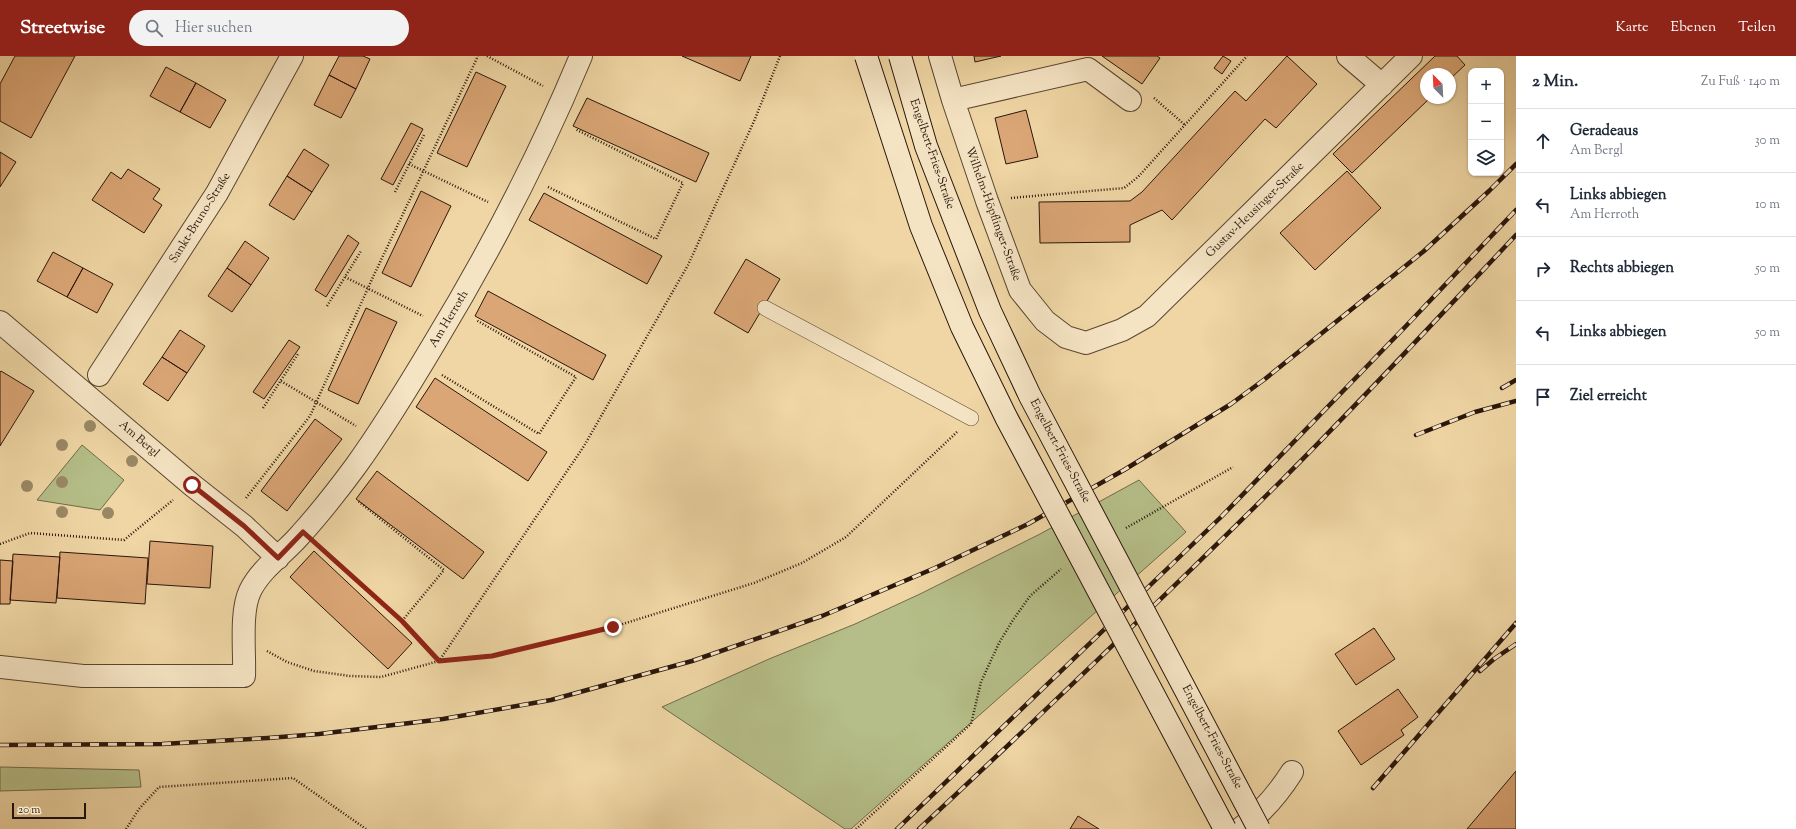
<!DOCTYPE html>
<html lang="de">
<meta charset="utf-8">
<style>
:root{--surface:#fff;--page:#f2f2f3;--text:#1f2937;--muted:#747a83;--line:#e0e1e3;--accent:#8f2418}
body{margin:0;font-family:"Sorts Mill Goudy",serif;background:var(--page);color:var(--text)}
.controls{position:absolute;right:12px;top:12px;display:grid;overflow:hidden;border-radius:8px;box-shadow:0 1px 3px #0004}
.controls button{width:36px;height:36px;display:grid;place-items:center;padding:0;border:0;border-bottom:1px solid var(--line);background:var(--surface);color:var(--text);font:20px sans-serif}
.compass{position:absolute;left:1420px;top:12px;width:36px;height:36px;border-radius:50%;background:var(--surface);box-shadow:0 1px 3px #0004;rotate:336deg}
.scale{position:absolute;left:12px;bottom:10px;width:74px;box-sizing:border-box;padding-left:4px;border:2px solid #2a160c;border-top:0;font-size:11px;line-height:14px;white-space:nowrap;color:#2a160c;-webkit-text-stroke:3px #f5e4c4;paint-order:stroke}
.stop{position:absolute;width:12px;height:12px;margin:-9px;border:3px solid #8f2418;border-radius:50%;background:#fff}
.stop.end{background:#8f2418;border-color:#fff;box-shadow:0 1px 4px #0008}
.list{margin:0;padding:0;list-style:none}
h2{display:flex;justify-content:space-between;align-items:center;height:52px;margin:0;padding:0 16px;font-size:17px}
h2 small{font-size:13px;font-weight:400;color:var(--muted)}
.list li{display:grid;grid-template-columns:26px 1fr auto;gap:12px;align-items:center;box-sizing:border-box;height:64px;padding:0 16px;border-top:1px solid var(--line)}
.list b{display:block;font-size:15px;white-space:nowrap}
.list p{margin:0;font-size:13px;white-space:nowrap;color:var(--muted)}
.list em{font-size:13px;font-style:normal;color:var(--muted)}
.icon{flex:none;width:22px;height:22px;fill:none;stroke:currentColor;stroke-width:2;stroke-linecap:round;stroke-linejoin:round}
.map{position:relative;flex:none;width:1516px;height:773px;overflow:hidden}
header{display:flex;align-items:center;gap:24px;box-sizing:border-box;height:56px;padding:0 20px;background:var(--accent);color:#fff}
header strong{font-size:19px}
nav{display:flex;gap:22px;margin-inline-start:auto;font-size:14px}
.search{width:280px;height:36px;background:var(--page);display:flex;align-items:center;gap:10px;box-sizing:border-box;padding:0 14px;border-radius:22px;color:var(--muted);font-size:15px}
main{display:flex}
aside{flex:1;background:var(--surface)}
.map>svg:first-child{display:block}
.green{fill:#b5be88;stroke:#706a4a}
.building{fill:#dba676;stroke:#2a160c}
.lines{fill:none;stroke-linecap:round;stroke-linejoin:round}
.service-casing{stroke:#5b4632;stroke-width:16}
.minor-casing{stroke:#5b4632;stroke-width:24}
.path{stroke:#2a160c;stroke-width:2.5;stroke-dasharray:1 2;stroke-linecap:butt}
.service{stroke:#f5e4c4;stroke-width:15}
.minor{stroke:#f5e4c4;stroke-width:22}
.rail-casing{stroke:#2a160c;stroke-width:4.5}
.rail{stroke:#f5e4c4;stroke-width:3;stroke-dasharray:9;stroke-linecap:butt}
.secondary-bridge-casing{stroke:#2a160c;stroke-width:24;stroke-linecap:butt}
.secondary-bridge{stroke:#f5e4c4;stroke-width:22}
.tree{fill:#9a8865}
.route{stroke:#8f2418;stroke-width:5}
.labels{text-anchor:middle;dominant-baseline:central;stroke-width:3.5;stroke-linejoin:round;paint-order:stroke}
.street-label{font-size:12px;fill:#2a160c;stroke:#f5e4c4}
</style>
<header>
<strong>Streetwise</strong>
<div class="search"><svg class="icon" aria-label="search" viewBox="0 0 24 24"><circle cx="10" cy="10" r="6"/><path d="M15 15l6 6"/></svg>Hier suchen</div>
<nav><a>Karte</a><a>Ebenen</a><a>Teilen</a></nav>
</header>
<main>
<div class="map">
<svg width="1516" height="773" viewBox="0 0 1516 773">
<rect width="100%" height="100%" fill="#efd6a4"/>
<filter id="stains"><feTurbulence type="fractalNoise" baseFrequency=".005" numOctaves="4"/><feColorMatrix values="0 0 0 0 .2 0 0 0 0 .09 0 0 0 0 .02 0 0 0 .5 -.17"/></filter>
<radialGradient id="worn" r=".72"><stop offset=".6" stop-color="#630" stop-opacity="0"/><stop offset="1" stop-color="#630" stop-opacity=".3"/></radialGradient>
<path class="green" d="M82 389 124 424 100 454 37 444Z
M1139 424 1186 476 851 773H845L662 651 769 603 855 568 920 538 1040 478Z
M0 711 139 714 141 731 0 735Z"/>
<path class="building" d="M15 0H75L31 82 0 65V28Z
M339 0H363L370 3 356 33 329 19Z
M682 0H751L740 25Z
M974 0H1001L975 6Z
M1102 0H1157L1160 2 1142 28Z
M1223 0 1231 5 1222 18 1214 12Z
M1287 0 1317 28 1276 72 1265 63 1172 164 1162 154 1130 169V186L1040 187 1039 146 1130 145 1142 136 1235 35 1246 45Z
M1435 0H1457L1465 9 1450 23V18H1426V42H1430L1352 117 1333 98Z
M166 11 196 27 180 56 150 40Z
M476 16 506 30 467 111 437 97Z
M329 19 356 33 341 62 314 49Z
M196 27 226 44 210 72 180 56Z
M587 42 709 97 696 126 573 70Z
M1026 54 1038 101 1006 108 995 62Z
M411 67 423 73 393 129 381 123Z
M304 93 329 109 312 136 287 120Z
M0 96 16 106 0 131Z
M128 113 160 133 153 143 162 149 144 177 92 144 111 116 121 123Z
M1347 115 1381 152 1315 214 1280 177Z
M287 120 312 136 294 164 269 149Z
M421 135 451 150 411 231 382 217Z
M544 137 662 200 647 228 529 164Z
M348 179 359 187 326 241 315 234Z
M245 185 269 202 251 229 227 212Z
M53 196 83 212 67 241 37 225Z
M746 203 780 223 748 277 714 257Z
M83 212 113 228 97 257 67 241Z
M227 212 251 229 232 256 208 240Z
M488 235 606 299 593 324 475 260Z
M366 252 397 266 358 348 328 334Z
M180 274 205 290 187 317 162 301Z
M289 284 300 291 264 343 253 336Z
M162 301 187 317 168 345 143 328Z
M1 315 34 335 0 390V316Z
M435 322 547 396 528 425 416 351Z
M315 363 342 383 287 455 261 435Z
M377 415 484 496 463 523 356 443Z
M150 485 213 490 210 532 147 528Z
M314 495 412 587 388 613 290 521Z
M60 496 148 502 145 548 57 542Z
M13 498 60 501 56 547 10 544Z
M0 504 13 505 10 548H0Z
M1374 572 1395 603 1356 629 1335 598Z
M1398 633 1418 661 1401 674 1404 679 1361 709 1338 675Z
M1516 715V773H1467Z
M1078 760 1099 773H1070Z"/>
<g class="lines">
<g class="service-casing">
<path id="service" d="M765 252 971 362"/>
</g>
<g class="minor-casing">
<path id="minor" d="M940 0 953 44 987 145 1020 234 1045 265 1066 281 1086 287 1122 274 1147 260 1411 0
M1348 0 1382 29
M953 44 1088 13 1130 44
M0 266 192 429 244 470 278 502
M99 319 217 137 292 0
M0 611 83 620H244C245 596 240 556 250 535 261 512 285 497 301 478 320 457 338 434 355 411 384 371 410 328 435 286 490 195 540 99 581 0
M1240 773C1262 757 1278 738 1292 716"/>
</g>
<path class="path" d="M487 0 543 30
M1154 42 1185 69
M409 108 488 146
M548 131 656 183 683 127 575 73
M395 136 424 79
M1011 142 1124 132 1138 121 1247 0
M345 221 423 260
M327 250 361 195
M442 319 539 378 576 321 476 264
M281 325 356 370
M263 352 298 298
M246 442 310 360 373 221 478 0
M1126 472 1233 411
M0 488 30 477 124 484 173 444
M320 491 402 565 444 514 358 445
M402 565 439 605 584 390 688 209 755 63 780 0
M267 595 287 606 314 615 350 620 381 621 439 605 492 599 613 571 754 527 802 507 846 481 957 376
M126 773 139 753 159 731 293 722 366 773
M856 773 971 668 981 626 999 587 1013 564 1030 540 1061 513"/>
<use href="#service" class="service"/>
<use href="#minor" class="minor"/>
<g class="rail-casing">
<path id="rail" d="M1502 332 1516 324
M1416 379 1475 356 1516 345
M1480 615 1494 603 1516 588
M0 689 162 688 268 682 319 678 443 663 551 644 692 605 822 560 935 512 1028 468 1124 414 1231 348 1265 323 1424 195 1489 135 1516 108
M1373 732 1516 567
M897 773 1221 461 1406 270 1516 154
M919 773C1041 659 1161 544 1279 427 1360 346 1438 262 1516 179"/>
</g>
<use href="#rail" class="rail"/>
<g class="secondary-bridge-casing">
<path id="secondary-bridge" d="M866 0 921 170 962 271 1006 361 1225 773
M900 0 926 90 990 255 1030 340 1259 773"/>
</g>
<use href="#secondary-bridge" class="secondary-bridge"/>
</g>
<g class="tree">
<circle cx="90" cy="370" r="6"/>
<circle cx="62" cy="389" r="6"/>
<circle cx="132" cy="405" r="6"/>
<circle cx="62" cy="426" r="6"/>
<circle cx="27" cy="430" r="6"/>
<circle cx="62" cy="456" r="6"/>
<circle cx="108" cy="457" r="6"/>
</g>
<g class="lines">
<path class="route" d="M192 429 244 470 278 502 303 476 402 565 439 605 492 600 613 571"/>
</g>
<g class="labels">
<g class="street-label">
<text transform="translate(932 98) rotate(71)">Engelbert-Fries-Straße</text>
<text transform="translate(1255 154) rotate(-44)">Gustav-Heusinger-Straße</text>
<text transform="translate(993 158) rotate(70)">Wilhelm-Höpflinger-Straße</text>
<text transform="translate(200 162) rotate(-58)">Sankt-Bruno-Straße</text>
<text transform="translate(449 263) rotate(-59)">Am Herroth</text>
<text transform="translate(139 383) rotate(41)">Am Bergl</text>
<text transform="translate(1060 395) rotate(62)">Engelbert-Fries-Straße</text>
<text transform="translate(1212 681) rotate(62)">Engelbert-Fries-Straße</text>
</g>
</g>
<rect width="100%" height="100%" filter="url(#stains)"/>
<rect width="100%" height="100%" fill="url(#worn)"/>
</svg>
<div class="controls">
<button>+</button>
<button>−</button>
<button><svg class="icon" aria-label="layers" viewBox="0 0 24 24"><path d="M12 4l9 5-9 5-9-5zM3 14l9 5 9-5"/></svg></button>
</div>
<svg class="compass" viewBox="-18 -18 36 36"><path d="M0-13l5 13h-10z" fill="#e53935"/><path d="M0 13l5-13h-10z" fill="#747a83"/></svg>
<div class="scale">20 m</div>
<div class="stop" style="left:192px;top:429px"></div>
<div class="stop end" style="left:613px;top:571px"></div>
</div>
<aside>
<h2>2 Min.<small>Zu Fuß · 140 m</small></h2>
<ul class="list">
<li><svg class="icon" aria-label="ahead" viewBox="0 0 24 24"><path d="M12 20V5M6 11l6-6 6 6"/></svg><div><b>Geradeaus</b><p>Am Bergl</p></div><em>30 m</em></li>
<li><svg class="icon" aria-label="left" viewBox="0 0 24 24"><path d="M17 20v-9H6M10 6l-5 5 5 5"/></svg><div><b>Links abbiegen</b><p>Am Herroth</p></div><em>10 m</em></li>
<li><svg class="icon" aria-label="right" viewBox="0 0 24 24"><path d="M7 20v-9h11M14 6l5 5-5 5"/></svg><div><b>Rechts abbiegen</b></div><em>50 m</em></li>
<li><svg class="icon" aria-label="left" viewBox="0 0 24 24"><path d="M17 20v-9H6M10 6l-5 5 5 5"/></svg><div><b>Links abbiegen</b></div><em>50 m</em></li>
<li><svg class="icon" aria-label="arrive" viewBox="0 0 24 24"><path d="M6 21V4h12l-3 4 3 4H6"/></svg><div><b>Ziel erreicht</b></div></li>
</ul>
</aside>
</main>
